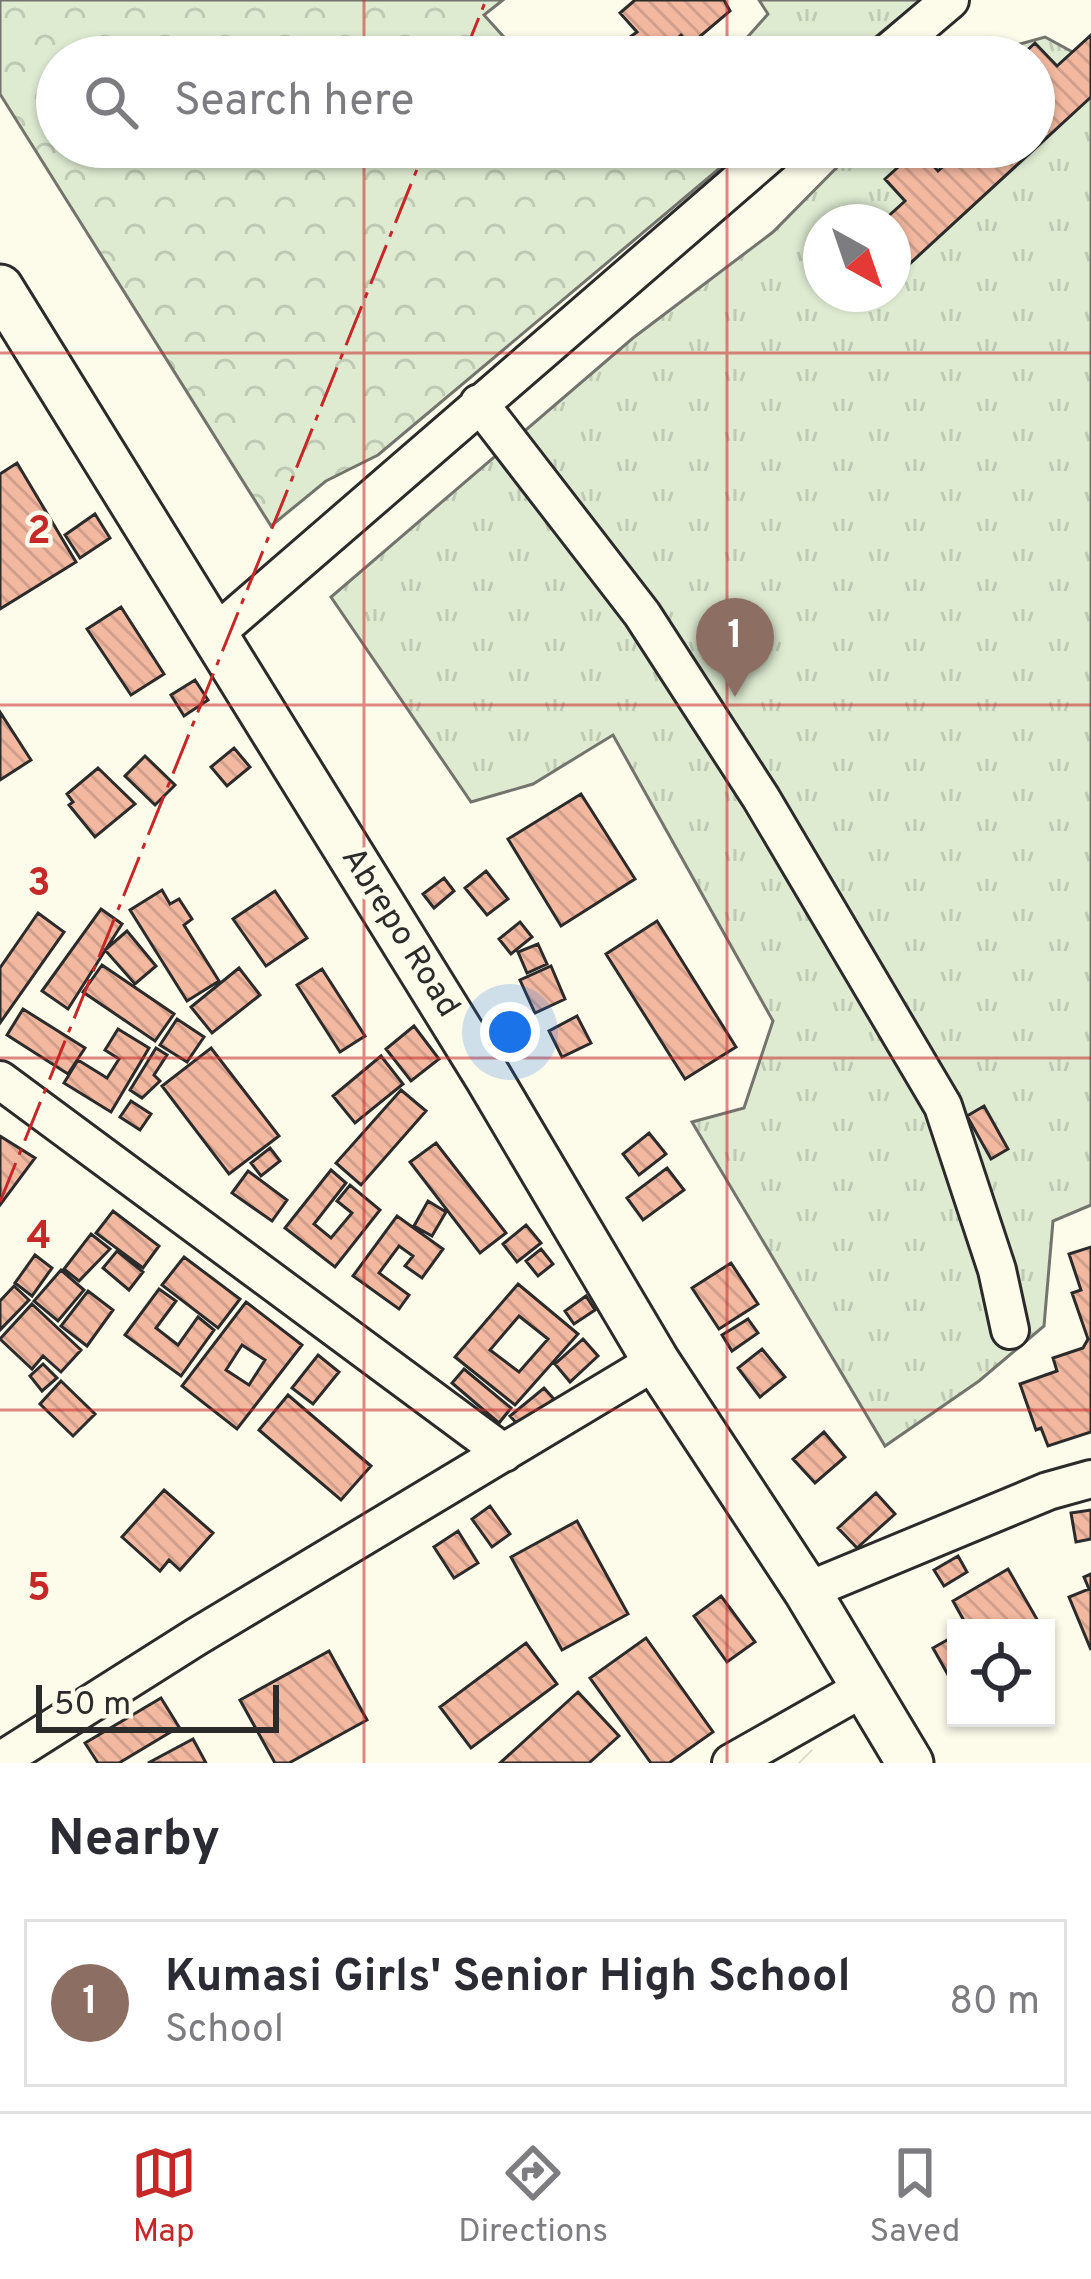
<!DOCTYPE html>
<style>
:root{--surface:#fff;--page:#f7f7f7;--text:#2b2b33;--muted:#7c7c81;--line:#e1e1e2;--accent:#c62828}
body{margin:0;font-family:Overpass,sans-serif;background:var(--page);color:var(--text)}
.controls{position:absolute;right:36px;bottom:36px;display:grid;overflow:hidden;border-radius:0px;box-shadow:0 3px 9px #0004}
.controls button{width:108px;height:108px;display:grid;place-items:center;padding:0;border:0;border-bottom:3px solid var(--line);background:var(--surface);color:var(--text);font:60px sans-serif}
.compass{position:absolute;left:803px;top:204px;width:108px;height:108px;border-radius:50%;background:var(--surface);box-shadow:0 3px 9px #0004;rotate:140deg}
.scale{position:absolute;left:36px;bottom:30px;width:243px;box-sizing:border-box;padding-left:12px;border:6px solid #2b2b2b;border-top:0;font-size:33px;line-height:42px;white-space:nowrap;color:#2b2b2b;-webkit-text-stroke:9px #fdfbea;paint-order:stroke}
.you{position:absolute;left:510px;top:1032px;width:42px;height:42px;margin:-30px;border:9px solid #fff;border-radius:50%;background:#1a73e8;box-shadow:0 0 0 18px #1a73e833}
.badge{display:grid;place-items:center;width:78px;height:78px;border-radius:50%;background:var(--accent);color:#fff;font-size:39px;font-weight:700}
.pin{position:absolute;translate:-50% -99px;filter:drop-shadow(0 3px 6px #0008)}
.pin::after{content:'';position:absolute;top:63px;width:42px;height:36px;background:inherit;clip-path:polygon(0 0,100% 0,50% 100%)}
.list{margin:0;padding:0;list-style:none}
h2{display:flex;justify-content:space-between;align-items:center;height:156px;margin:0;padding:0 48px;font-size:51px}
h2 small{font-size:39px;font-weight:400;color:var(--muted)}
.list li{display:grid;grid-template-columns:78px 1fr auto;gap:36px;align-items:center;box-sizing:border-box;height:168px;margin:0 24px 24px;padding:0 24px;border:3px solid var(--line);border-radius:0px}
.list b{display:block;font-size:45px;white-space:nowrap}
.list p{margin:0;font-size:39px;white-space:nowrap;color:var(--muted)}
.list em{font-size:39px;font-style:normal;color:var(--muted)}
.icon{flex:none;width:66px;height:66px;fill:none;stroke:currentColor;stroke-width:2;stroke-linecap:round;stroke-linejoin:round}
.map{position:relative;flex:none;width:1091px;height:1763px;overflow:hidden}
.search{position:absolute;background:var(--surface);box-shadow:0 3px 9px #0004;left:36px;right:36px;top:36px;height:132px;display:flex;align-items:center;gap:30px;box-sizing:border-box;padding:0 42px;border-radius:66px;color:var(--muted);font-size:45px}
.sheet{height:348px;background:var(--surface)}
nav{display:flex;justify-content:space-around;align-items:center;box-sizing:border-box;height:168px;border-top:3px solid var(--line);background:var(--surface);font-size:33px;color:var(--muted)}
nav a{display:grid;justify-items:center;gap:6px}
nav .on{color:var(--accent)}
.map>svg:first-child{display:block}
.grass{fill:url(#grass-tufts);stroke:#74746e;stroke-width:3;fill-rule:evenodd}
.forest{fill:url(#forest-crowns);stroke:#74746e;stroke-width:3}
.building{fill:url(#building-back-hatch);stroke:#2b2b2b;stroke-width:3;fill-rule:evenodd}
.lines{fill:none;stroke-linecap:round;stroke-linejoin:round}
.minor-tunnel{stroke:#d3d1c4;stroke-width:36;stroke-dasharray:36 18;stroke-linecap:butt}
.minor-casing{stroke:#2b2b2b;stroke-width:42}
.major-casing{stroke:#2b2b2b;stroke-width:51}
.minor{stroke:#fdfbea;stroke-width:36}
.major{stroke:#fdfbea;stroke-width:45}
.power{stroke:#c62828;stroke-width:3;stroke-dasharray:42 9 6 9;stroke-linecap:butt}
.grid{fill:none;stroke:#c62828;stroke-width:3;stroke-opacity:0.55}
.labels{text-anchor:middle;dominant-baseline:central;stroke-width:9;stroke-linejoin:round;paint-order:stroke}
.street-label{font-size:33px;fill:#2b2b2b;stroke:#fdfbea}
.grid-label{font-size:39px;text-anchor:middle;font-weight:bold;fill:#c62828;stroke:#fdfbea;stroke-width:9;stroke-linejoin:round;paint-order:stroke}
</style>
<div class="map">
<svg width="1091" height="1763" viewBox="0 0 1091 1763">
<defs>
<pattern id="grass-tufts" width="24" height="20" patternUnits="userSpaceOnUse" patternTransform="scale(3)"><rect width="24" height="20" fill="#deebd1"/><path d="M3 7l-1-3M5 7V3M7 7l1-3M15 17l-1-3M17 17v-4M19 17l1-3" fill="none" stroke="#bfcab4"/></pattern>
<pattern id="forest-crowns" width="20" height="18" patternUnits="userSpaceOnUse" patternTransform="scale(3)"><rect width="20" height="18" fill="#deebd1"/><path d="M2 6a3 3 0 1 1 6 0M12 15a3 3 0 1 1 6 0" fill="none" stroke="#bfcab4"/></pattern>
<pattern id="building-back-hatch" width="6" height="6" patternUnits="userSpaceOnUse" patternTransform="scale(3)"><rect width="6" height="6" fill="#f2b8a0"/><path d="M-1 5l2 2M0 0l6 6M5-1l2 2" fill="none" stroke="#d09e8a"/></pattern>
</defs>
<rect width="100%" height="100%" fill="#fdfbea"/>
<path class="grass" d="M759 0H921L851 57H759L744 41 768 14Z
M1045 37 1091 62V1205L1053 1221 1044 1326 979 1381 885 1446 692 1122 744 1108 773 1021 613 735 533 784 471 802 331 597 633 338 773 232 857 147H1034V57H974ZM821 222H893V294H821Z"/>
<path class="forest" d="M0 0H503L484 15 522 57H57V147H745L378 455 326 481 271 526 0 94Z"/>
<path class="building" d="M635 0H724L730 11 690 45 681 35 656 57H647L630 37 637 32 620 13Z
M1091 35V97L904 269 893 256V222H882L905 201 885 179 918 149 938 171 965 147H1034V57H1020L1035 43 1057 66Z
M17 463 76 562 0 609V474Z
M95 514 110 538 80 558 65 535Z
M121 607 164 674 131 695 87 629Z
M195 680 208 700 184 716 171 695Z
M0 712 31 760 0 780Z
M234 748 250 767 227 786 211 767Z
M145 756 175 785 155 805 125 776Z
M98 768 135 804 95 837 69 805 73 802 67 794Z
M581 794 635 879 561 926 508 839Z
M486 871 508 899 487 915 465 888Z
M444 878 454 891 434 908 423 894Z
M162 890 170 904 179 899 192 919 184 925 219 981 187 1001 130 910Z
M275 891 307 938 266 966 233 919Z
M101 909 122 924 68 1009 42 991Z
M38 913 64 932 0 1023V968Z
M657 921 736 1047 685 1079 606 954Z
M520 922 532 937 511 954 499 939Z
M127 931 156 966 135 984 105 950Z
M538 944 547 964 527 973 518 952Z
M102 965 174 1014 155 1041 83 992Z
M551 966 565 999 535 1013 520 980Z
M239 968 260 995 212 1033 191 1007Z
M322 969 365 1036 340 1052 297 985Z
M23 1009 85 1048 68 1074 7 1035Z
M577 1016 591 1043 562 1057 549 1031Z
M177 1019 204 1037 187 1062 160 1045Z
M414 1026 439 1059 411 1081 386 1049Z
M118 1029 149 1048 111 1112 64 1083 78 1060 107 1078 119 1059 105 1050Z
M156 1048 167 1055 154 1075 160 1081 142 1098 130 1090Z
M211 1048 279 1136 229 1174 162 1086Z
M381 1056 403 1084 355 1123 333 1096Z
M401 1090 426 1111 361 1185 336 1163Z
M131 1101 151 1114 140 1130 120 1117Z
M984 1106 1008 1149 991 1159 967 1116Z
M649 1133 666 1154 639 1175 623 1154Z
M0 1136 35 1158 0 1205Z
M436 1143 506 1233 480 1253 410 1162Z
M270 1148 280 1161 261 1176 251 1163Z
M667 1168 684 1190 643 1220 627 1198Z
M331 1170 346 1183 314 1224 331 1238 352 1213 337 1201 350 1185 380 1210 335 1267 285 1228Z
M248 1171 287 1200 272 1221 232 1193Z
M428 1201 446 1212 432 1236 414 1226Z
M113 1211 159 1246 143 1268 96 1233Z
M397 1216 443 1249 422 1278 405 1266 413 1256 399 1246 379 1273 409 1295 399 1309 353 1276Z
M526 1225 541 1243 517 1262 503 1244Z
M91 1234 110 1249 79 1281 64 1269Z
M1091 1247V1432L1048 1446 1041 1428 1036 1430 1020 1384 1057 1371 1053 1358 1083 1348 1088 1339 1072 1293 1081 1290 1069 1254Z
M541 1249 553 1264 538 1276 526 1261Z
M117 1251 143 1272 129 1290 103 1268Z
M35 1255 52 1268 32 1296 15 1283Z
M184 1257 240 1299 218 1328 162 1285Z
M731 1263 758 1304 719 1329 692 1288Z
M61 1270 84 1290 58 1321 34 1301Z
M518 1284 578 1334 515 1405 455 1357ZM519 1316 548 1339 519 1372 490 1350Z
M14 1286 29 1300 0 1330V1301Z
M159 1289 176 1301 156 1328 178 1345 198 1317 214 1330 181 1376 125 1335Z
M88 1291 113 1310 87 1346 61 1326Z
M586 1296 595 1310 574 1324 565 1311Z
M246 1302 302 1345 237 1429 182 1386ZM242 1345 265 1360 249 1385 226 1370Z
M32 1304 81 1350 61 1372 43 1356 32 1369 0 1339Z
M748 1319 758 1333 732 1351 722 1335Z
M583 1339 598 1356 570 1382 555 1364Z
M762 1349 785 1377 760 1397 738 1368Z
M318 1355 339 1372 313 1404 292 1388Z
M43 1364 57 1378 42 1391 30 1376Z
M464 1369 511 1408 499 1423 452 1383Z
M61 1381 95 1414 73 1436 40 1404Z
M544 1388 554 1399 520 1427 510 1416Z
M288 1395 371 1466 341 1500 259 1430Z
M824 1432 845 1457 815 1483 793 1459Z
M164 1490 213 1533 180 1570 169 1560 160 1571 122 1537Z
M876 1493 895 1514 857 1548 838 1528Z
M490 1506 510 1534 492 1547 472 1519Z
M1091 1510V1539L1076 1542 1071 1513Z
M577 1521 628 1614 562 1650 511 1557Z
M458 1531 478 1563 454 1578 434 1547Z
M958 1556 967 1572 944 1586 934 1570Z
M1008 1569 1042 1628H968L953 1601Z
M1091 1574V1650L1069 1597 1089 1589 1084 1577Z
M721 1596 755 1642 727 1662 694 1616Z
M956 1635V1689L933 1648Z
M646 1638 713 1732 669 1763H651L590 1678Z
M526 1643 557 1684 471 1748 440 1707Z
M329 1651 367 1720 289 1763H275L240 1700Z
M578 1692 619 1736 589 1763H500Z
M161 1698 179 1727 119 1763H98L85 1743Z
M193 1739 206 1763H148Z"/>
<g class="lines">
<path class="minor-tunnel" d="M799 1762 800 1763"/>
<g class="minor-casing">
<path id="minor" d="M883 57 950 0
M479 403 642 614 761 798 943 1106 997 1270 1010 1330
M215 634 778 147
M0 1080 504 1453
M807 1591 1048 1491 1091 1479
M0 1761 196 1637 656 1361
M731 1763 865 1687"/>
</g>
<g class="major-casing">
<path id="major" d="M0 288 488 1077 656 1361 807 1591 910 1763"/>
</g>
<use href="#minor" class="minor"/>
<use href="#major" class="major"/>
<path class="power" d="M463 57 486 0
M0 1202 426 147"/>
</g>
<path class="grid" d="M364 0V57M727 0V57M364 147V1763M727 147V1763M0 353H1091M0 705H1091M0 1058H1091M0 1410H1091"/>
<g class="labels">
<g class="street-label">
<text transform="translate(399 933) rotate(58)">Abrepo Road</text>
</g>
</g>
<g class="grid-label">
<text x="39" y="543">2</text>
<text x="39" y="895">3</text>
<text x="39" y="1248">4</text>
<text x="39" y="1600">5</text>
</g>
</svg>
<div class="controls">
<button><svg class="icon" aria-label="locate" viewBox="0 0 24 24"><circle cx="12" cy="12" r="6"/><path d="M12 2v4M12 18v4M2 12h4M18 12h4"/></svg></button>
</div>
<svg class="compass" viewBox="-18 -18 36 36"><path d="M0-13l5 13h-10z" fill="#e53935"/><path d="M0 13l5-13h-10z" fill="#7c7c81"/></svg>
<div class="scale">50 m</div>
<div class="you"></div>
<div class="pin badge" style="left:735px;top:697px;background:#8d6e63">1</div>
<div class="search"><svg class="icon" aria-label="search" viewBox="0 0 24 24"><circle cx="10" cy="10" r="6"/><path d="M15 15l6 6"/></svg>Search here</div>
</div>
<section class="sheet">
<h2>Nearby<small></small></h2>
<ul class="list">
<li><span class="badge" style="background:#8d6e63">1</span><div><b>Kumasi Girls' Senior High School</b><p>School</p></div><em>80 m</em></li>
</ul>
</section>
<nav>
<a class="on"><svg class="icon" aria-label="map" viewBox="0 0 24 24"><path d="M3 6l6-2 6 2 6-2v14l-6 2-6-2-6 2zM9 4v14M15 6v14"/></svg>Map</a>
<a><svg class="icon" aria-label="directions" viewBox="0 0 24 24"><path d="M12 3l9 9-9 9-9-9zM9 14v-3h6M13 9l2 2-2 2"/></svg>Directions</a>
<a><svg class="icon" aria-label="saved" viewBox="0 0 24 24"><path d="M7 4h10v16l-5-4-5 4z"/></svg>Saved</a>
</nav>
